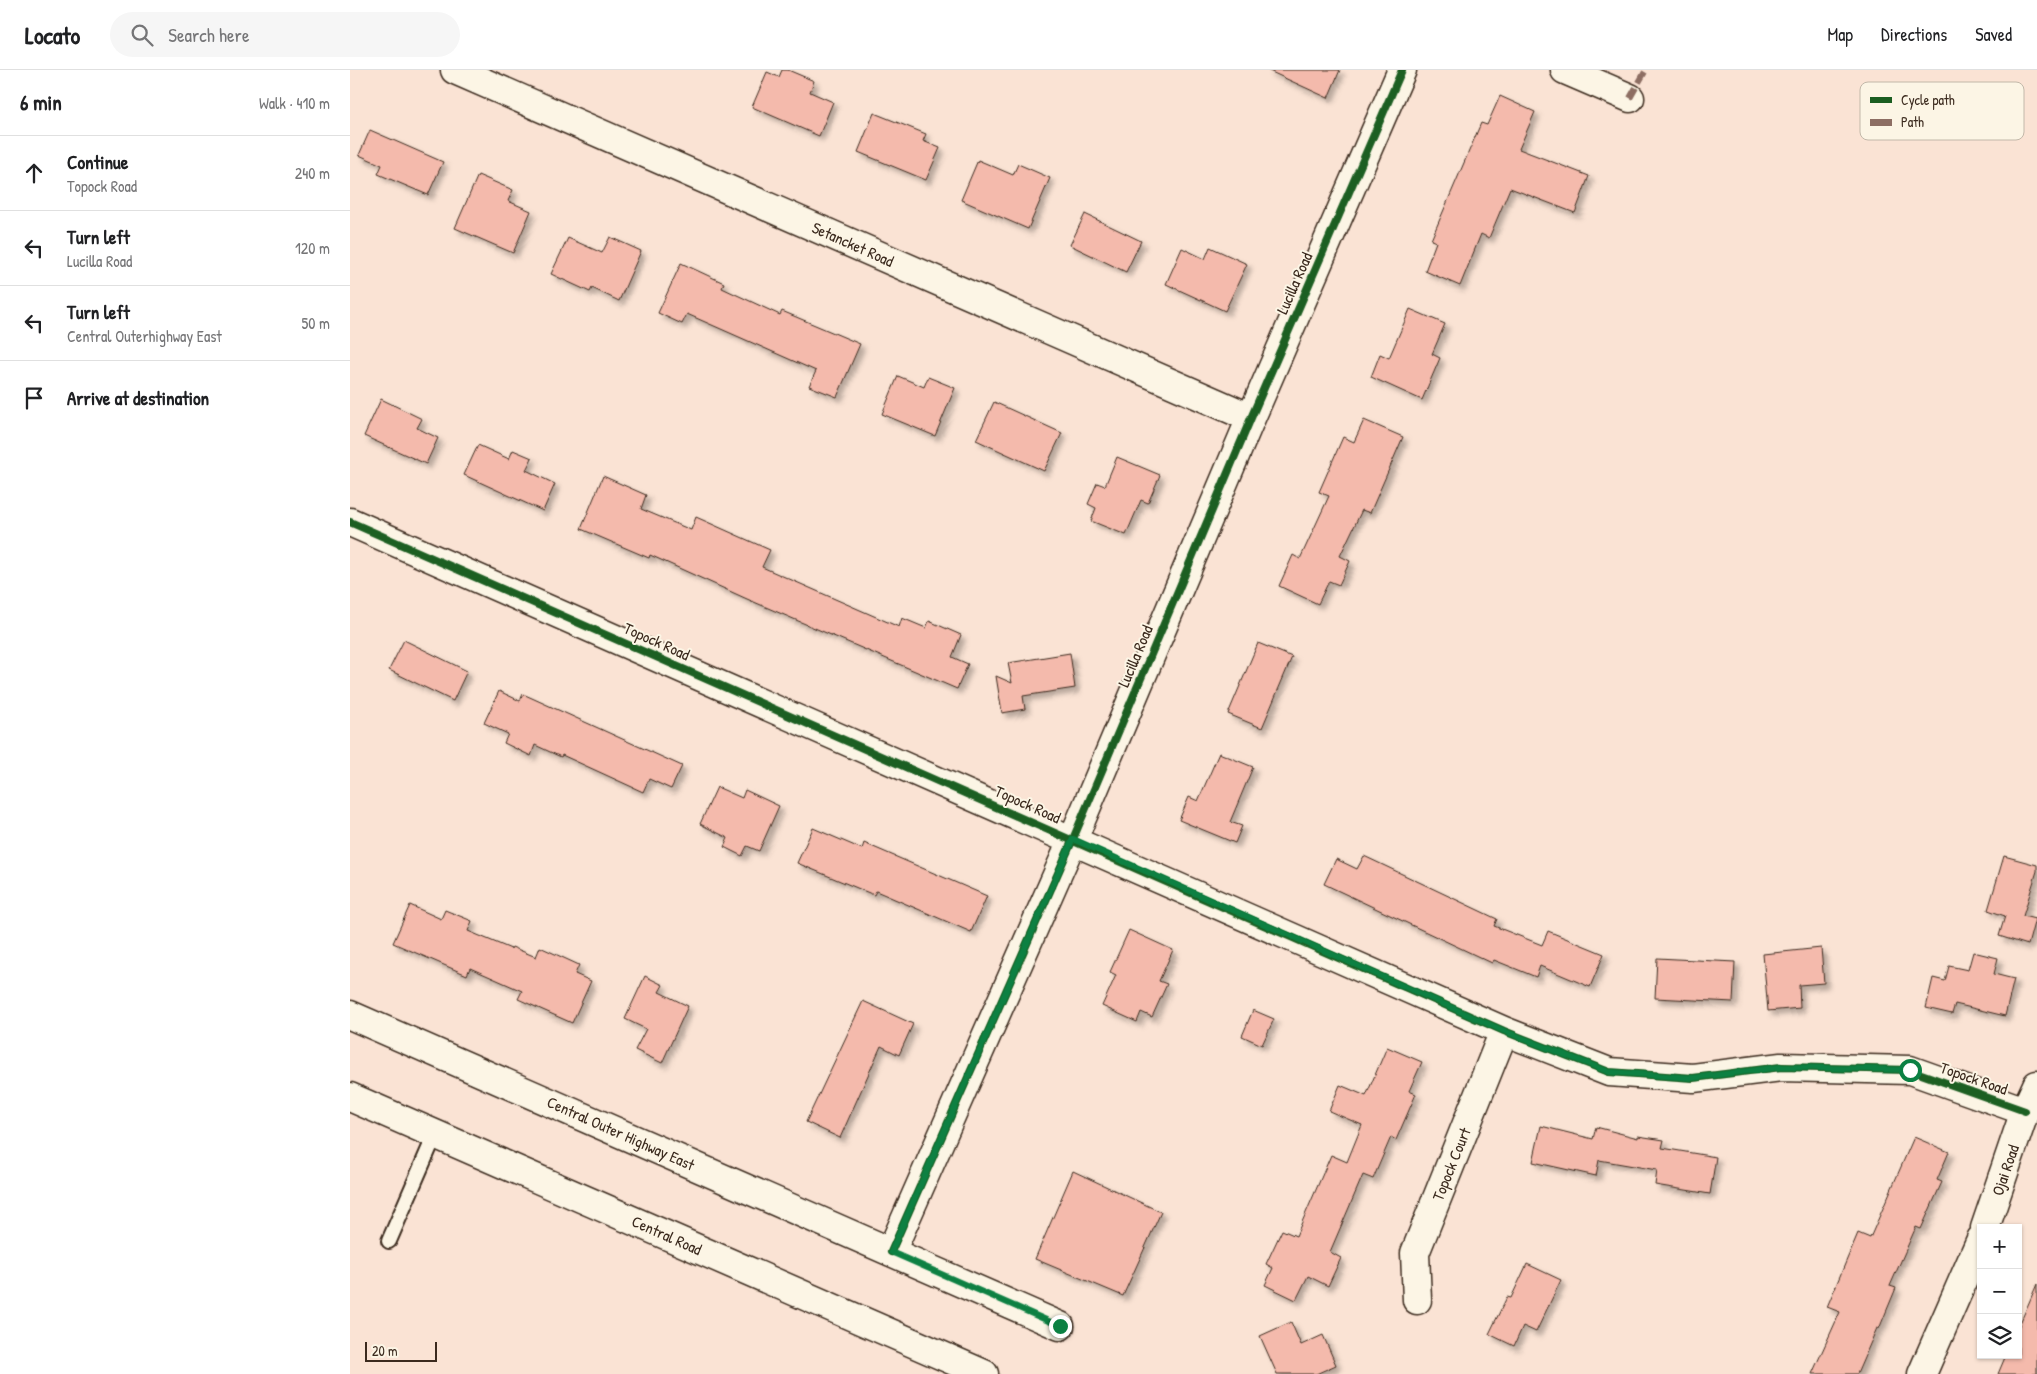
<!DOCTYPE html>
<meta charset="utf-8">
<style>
:root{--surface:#fff;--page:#f6f6f6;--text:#202124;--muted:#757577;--line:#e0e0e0}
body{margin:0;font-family:"Patrick Hand",sans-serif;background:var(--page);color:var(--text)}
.controls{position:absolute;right:15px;bottom:15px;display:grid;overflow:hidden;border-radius:0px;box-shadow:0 1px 4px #0004}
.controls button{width:45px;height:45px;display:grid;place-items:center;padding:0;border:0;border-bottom:1px solid var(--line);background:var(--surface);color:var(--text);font:25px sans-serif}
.scale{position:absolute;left:15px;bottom:12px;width:72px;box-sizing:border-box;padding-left:5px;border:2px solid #3b2a1e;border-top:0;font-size:14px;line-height:18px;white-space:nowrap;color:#3b2a1e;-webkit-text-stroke:4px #fcf5e5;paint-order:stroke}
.stop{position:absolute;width:15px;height:15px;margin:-11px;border:4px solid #0b8043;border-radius:50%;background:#fff}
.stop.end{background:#0b8043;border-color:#fff;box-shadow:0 1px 5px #0008}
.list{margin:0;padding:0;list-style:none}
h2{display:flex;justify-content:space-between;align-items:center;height:65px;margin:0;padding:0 20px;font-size:21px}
h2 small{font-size:16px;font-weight:400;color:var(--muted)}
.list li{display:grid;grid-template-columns:32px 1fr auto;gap:15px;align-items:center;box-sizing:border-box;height:75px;padding:0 20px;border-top:1px solid var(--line)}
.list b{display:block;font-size:19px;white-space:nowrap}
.list p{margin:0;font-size:16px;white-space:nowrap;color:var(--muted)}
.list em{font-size:16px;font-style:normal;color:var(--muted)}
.icon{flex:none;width:28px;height:28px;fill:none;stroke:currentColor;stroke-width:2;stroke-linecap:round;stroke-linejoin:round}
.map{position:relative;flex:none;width:1687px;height:1304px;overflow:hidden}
header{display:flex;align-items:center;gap:30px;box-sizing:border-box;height:70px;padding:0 25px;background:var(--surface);border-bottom:1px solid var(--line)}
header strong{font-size:24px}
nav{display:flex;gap:28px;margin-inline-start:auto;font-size:18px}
.search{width:350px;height:45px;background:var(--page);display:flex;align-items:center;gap:12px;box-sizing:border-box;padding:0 18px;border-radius:28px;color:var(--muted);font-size:19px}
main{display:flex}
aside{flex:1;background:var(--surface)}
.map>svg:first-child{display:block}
.building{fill:#f4baac;stroke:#3b2a1e;filter:url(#shadow)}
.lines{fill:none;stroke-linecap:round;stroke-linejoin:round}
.lane-casing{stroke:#3b2a1e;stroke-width:18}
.street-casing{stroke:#3b2a1e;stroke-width:31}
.secondary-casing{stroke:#3b2a1e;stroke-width:31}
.lane{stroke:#fcf5e5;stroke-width:14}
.street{stroke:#fcf5e5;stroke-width:28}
.secondary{stroke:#fcf5e5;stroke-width:28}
.quiet{stroke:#8d6e63;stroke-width:6;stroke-dasharray:12 6;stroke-linecap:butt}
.cycleway-casing{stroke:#fcf5e5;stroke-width:11}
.cycleway{stroke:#1b5e20;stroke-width:8}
.route{stroke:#0b8043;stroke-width:6}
.labels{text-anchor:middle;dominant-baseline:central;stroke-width:4;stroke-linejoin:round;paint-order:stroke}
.street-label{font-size:16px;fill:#3b2a1e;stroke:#fcf5e5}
.key{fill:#fcf5e5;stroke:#c2b8a9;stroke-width:1}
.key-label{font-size:14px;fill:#3b2a1e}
</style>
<header>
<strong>Locato</strong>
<div class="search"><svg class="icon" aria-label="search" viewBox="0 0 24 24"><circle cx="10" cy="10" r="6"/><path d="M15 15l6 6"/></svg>Search here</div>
<nav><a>Map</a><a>Directions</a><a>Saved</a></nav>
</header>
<main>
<aside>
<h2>6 min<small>Walk · 410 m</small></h2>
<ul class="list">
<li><svg class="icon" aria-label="ahead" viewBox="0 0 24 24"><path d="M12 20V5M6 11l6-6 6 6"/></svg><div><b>Continue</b><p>Topock Road</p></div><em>240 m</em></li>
<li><svg class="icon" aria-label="left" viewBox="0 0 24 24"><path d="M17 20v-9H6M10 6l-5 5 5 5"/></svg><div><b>Turn left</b><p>Lucilla Road</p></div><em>120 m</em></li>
<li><svg class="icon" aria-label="left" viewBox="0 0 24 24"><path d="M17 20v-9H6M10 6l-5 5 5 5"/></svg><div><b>Turn left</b><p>Central Outerhighway East</p></div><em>50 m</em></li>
<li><svg class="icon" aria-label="arrive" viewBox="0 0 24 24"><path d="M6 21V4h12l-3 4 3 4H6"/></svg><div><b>Arrive at destination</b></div></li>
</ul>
</aside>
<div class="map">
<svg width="1687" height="1304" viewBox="0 0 1687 1304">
<defs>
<filter id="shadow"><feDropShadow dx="4.5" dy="4.5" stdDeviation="2.5" flood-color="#0004"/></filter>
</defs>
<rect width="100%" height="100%" fill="#fae3d4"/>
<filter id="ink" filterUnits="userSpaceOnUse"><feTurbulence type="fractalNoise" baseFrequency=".02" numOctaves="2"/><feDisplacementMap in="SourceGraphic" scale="10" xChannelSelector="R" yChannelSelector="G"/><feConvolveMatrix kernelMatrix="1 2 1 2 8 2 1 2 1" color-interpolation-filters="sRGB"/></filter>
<g filter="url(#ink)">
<path class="building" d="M432 0H438L464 11 460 22 483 32 469 66 402 37 417 2 429 7Z
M917 0H990L978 28Z
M1150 26 1185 42 1169 79 1239 106 1225 143 1160 118 1139 168 1131 164 1110 216 1075 201 1086 172 1081 170 1131 53 1137 55Z
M524 43 576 64 573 71 590 78 576 110 508 82Z
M20 60 93 92 78 125 28 104 32 95 9 85Z
M628 90 663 105 668 94 700 108 678 159 611 130Z
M128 105 163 120 158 131 181 141 163 183 105 158Z
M735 144 791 171 776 202 720 175Z
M260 167 291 181 269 231 242 218 240 222 201 204 218 168 252 183Z
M860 177 897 194 875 241 816 214 832 178 855 189Z
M331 193 374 213 372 218 430 245 432 241 510 274 487 327 459 316 466 301 337 244 332 254 308 243Z
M1060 239 1095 254 1082 284 1090 288 1072 330 1021 307 1030 284 1039 288Z
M548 306 574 317 578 307 605 318 585 366 532 344Z
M31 329 72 349 67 358 88 368 76 394 14 366Z
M644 332 712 363 694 401 626 370Z
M1014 350 1053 367 1020 443 1012 440 990 486 1000 491 989 515 979 511 968 534 929 516 943 485 950 489 979 426 969 422 993 367 1004 372Z
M128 375 159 389 163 380 182 388 176 400 205 414 193 441 114 405Z
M767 387 810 405 798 433 791 430 776 465 741 451 746 438 738 434 747 413 755 416Z
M253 406 296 425 291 439 341 460 346 447 420 480 412 497 549 557 552 548 576 558 579 551 611 565 602 587 618 594 607 619 397 529 300 485 299 488 231 459Z
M54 570 117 601 103 631 39 600Z
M908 573 942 587 912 658 878 644Z
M720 583 725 618 673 626 675 639 652 643 646 606 662 613 658 593Z
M149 621 170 631 173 624 332 696 321 719 299 709 293 722 212 685 211 687 185 675 181 686 154 673 158 664 134 653Z
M869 683 903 697 880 752 892 756 885 773 829 750 839 727 848 731Z
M367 717 392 728 395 720 429 736 409 781 397 776 392 786 374 777 378 768 350 754Z
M463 758 512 779 514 773 637 826 621 862 526 821 524 825 447 793Z
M1014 786 1147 849 1144 856 1192 875 1198 861 1254 884 1240 917 1190 896 1186 907 1144 890 1142 893 974 814 986 789 1007 799Z
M1654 786 1687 795V801L1673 846 1685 849 1678 875 1649 866 1655 846 1638 840Z
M60 835 91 849 95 840 122 851 118 861 161 879 162 877 186 887 190 877 229 895 225 904 241 911 222 953 168 929 172 921 120 898 117 905 43 873Z
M779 860 823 880 809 911 817 914 802 947 791 942 787 952 752 936 766 905 760 902Z
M1471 878 1474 913 1449 915 1450 938 1418 941 1413 884Z
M1623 882 1648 888 1644 904 1664 909 1655 946 1605 934 1602 944 1576 938 1583 908 1595 911 1599 896 1618 900Z
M1307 888 1385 892 1383 932 1305 928Z
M295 906 313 915 309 922 338 936 312 993 285 980 296 959 275 949Z
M513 931 563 954 549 985 531 976 490 1068 456 1052Z
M903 940 924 949 912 975 892 966Z
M1037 977 1072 992 1059 1021 1066 1024 1046 1070 1041 1067 1023 1109 1013 1105 980 1182 991 1188 978 1216 958 1206 946 1230 915 1215 923 1198 916 1194 932 1160 946 1166 981 1085 997 1092 1012 1055 979 1041 990 1015 1016 1026Z
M1191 1056 1243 1069 1246 1057 1288 1068V1066L1314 1070 1312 1078 1366 1087 1360 1124 1305 1115 1307 1100 1249 1090 1246 1106 1183 1092Z
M1564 1067 1599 1082 1587 1110 1592 1112 1571 1159 1566 1157 1540 1216 1546 1218 1529 1259 1527 1258 1507 1304H1462L1490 1242 1477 1237 1508 1163 1520 1168Z
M723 1101 811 1142 773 1226 685 1189Z
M1177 1194 1211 1210 1186 1262 1173 1256 1164 1276 1139 1264 1157 1227 1161 1228Z
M1687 1214V1304H1648L1656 1285H1668V1258Z
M941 1252 951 1275 973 1265 986 1295 966 1304H927L910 1266Z"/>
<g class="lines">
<g class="lane-casing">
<path id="lane" d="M39 1171 85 1065"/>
</g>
<g class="street-casing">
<path id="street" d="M105 0 901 348
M1215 0 1280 28
M0 452 1154 961 1259 1002 1343 1008 1431 997 1560 1000 1675 1041
M0 945 710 1256
M1635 1158 1675 1041 1687 1015
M541 1182 723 769 901 348 1052 0
M1067 1230 1065 1183 1154 961
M1572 1304 1631 1169"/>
</g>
<g class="secondary-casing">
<path id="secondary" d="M0 1027 634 1304"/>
</g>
<use href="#lane" class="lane"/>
<use href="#street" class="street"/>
<use href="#secondary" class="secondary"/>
<path class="quiet" d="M1280 28 1296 0"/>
<g class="cycleway-casing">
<path id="cycleway" d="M0 452 1154 961 1259 1002 1343 1008 1431 997 1560 1000 1675 1041
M541 1182 723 769 901 348 1052 0"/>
</g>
<use href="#cycleway" class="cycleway"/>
</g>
</g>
<g class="lines" filter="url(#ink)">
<path class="route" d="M710 1256 541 1182 723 769 1154 961 1259 1002 1343 1008 1431 997 1560 1000"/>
</g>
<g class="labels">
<g class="street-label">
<text transform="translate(503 174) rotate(24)">Setancket Road</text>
<text transform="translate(944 213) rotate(-66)">Lucilla Road</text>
<text transform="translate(307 571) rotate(24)">Topock Road</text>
<text transform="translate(785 586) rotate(-67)">Lucilla Road</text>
<text transform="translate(678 734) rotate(24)">Topock Road</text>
<text transform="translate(1624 1008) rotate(19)">Topock Road</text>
<text transform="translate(271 1063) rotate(24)">Central Outer Highway East</text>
<text transform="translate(1101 1094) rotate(-68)">Topock Court</text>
<text transform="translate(1655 1100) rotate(-71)">Ojai Road</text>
<text transform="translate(317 1165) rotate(24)">Central Road</text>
</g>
</g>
<rect x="1510" y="12" width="164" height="58" rx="8" class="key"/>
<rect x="1520" y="27" width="22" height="6" fill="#1b5e20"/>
<rect x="1520" y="49" width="22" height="7" fill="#8d6e63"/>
<g class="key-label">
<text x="1551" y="35">Cycle path</text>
<text x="1551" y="57">Path</text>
</g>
</svg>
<div class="controls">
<button>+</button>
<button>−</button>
<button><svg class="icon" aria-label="layers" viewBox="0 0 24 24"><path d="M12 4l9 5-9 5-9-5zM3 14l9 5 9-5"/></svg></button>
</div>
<div class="scale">20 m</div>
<div class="stop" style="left:1560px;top:1000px"></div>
<div class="stop end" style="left:710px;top:1256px"></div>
</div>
</main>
